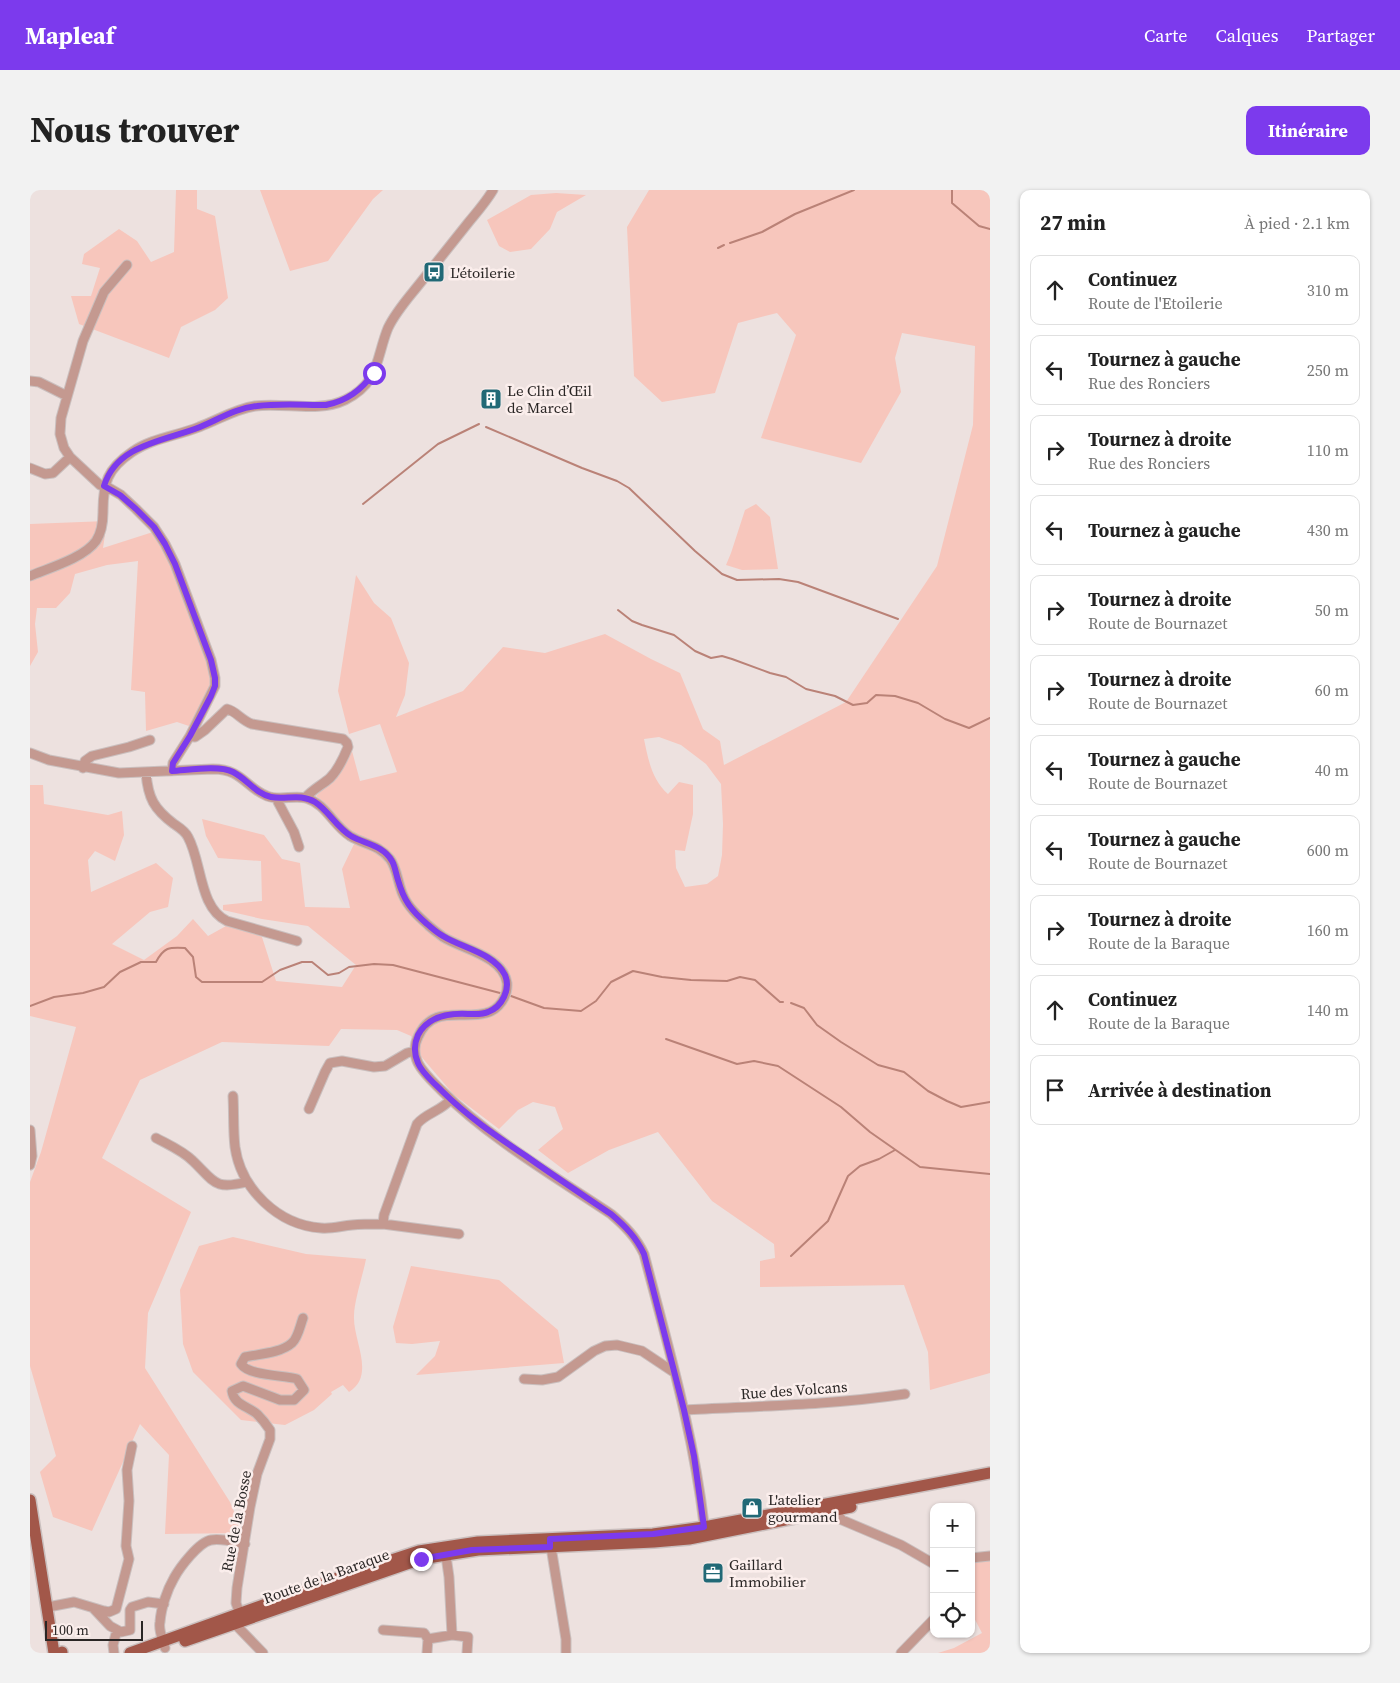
<!DOCTYPE html>
<html lang="fr">
<meta charset="utf-8">
<style>
:root{--surface:#fff;--page:#f2f2f2;--text:#222;--muted:#767676;--line:#e0e0e0;--accent:#7c3aed}
body{margin:0;font-family:"Source Serif 4",serif;background:var(--page);color:var(--text)}
.controls{position:absolute;right:15px;bottom:15px;display:grid;overflow:hidden;border-radius:10px;box-shadow:0 1px 4px #0004}
.controls button{width:45px;height:45px;display:grid;place-items:center;padding:0;border:0;border-bottom:1px solid var(--line);background:var(--surface);color:var(--text);font:25px sans-serif}
.scale{position:absolute;left:15px;bottom:12px;width:98px;box-sizing:border-box;padding-left:5px;border:2px solid #2a2625;border-top:0;font-size:14px;line-height:18px;white-space:nowrap;color:#2a2625;-webkit-text-stroke:4px #fbeeec;paint-order:stroke}
.stop{position:absolute;width:15px;height:15px;margin:-11px;border:4px solid #7c3aed;border-radius:50%;background:#fff}
.stop.end{background:#7c3aed;border-color:#fff;box-shadow:0 1px 5px #0008}
.list{margin:0;padding:0;list-style:none}
h2{display:flex;justify-content:space-between;align-items:center;height:65px;margin:0;padding:0 20px;font-size:21px}
h2 small{font-size:16px;font-weight:400;color:var(--muted)}
.list li{display:grid;grid-template-columns:32px 1fr auto;gap:15px;align-items:center;box-sizing:border-box;height:70px;margin:0 10px 10px;padding:0 10px;border:1px solid var(--line);border-radius:10px}
.list b{display:block;font-size:19px;white-space:nowrap}
.list p{margin:0;font-size:16px;white-space:nowrap;color:var(--muted)}
.list em{font-size:16px;font-style:normal;color:var(--muted)}
.icon{flex:none;width:28px;height:28px;fill:none;stroke:currentColor;stroke-width:2;stroke-linecap:round;stroke-linejoin:round}
.map{position:relative;flex:none;width:960px;height:1463px;overflow:hidden;border-radius:10px}
header{display:flex;align-items:center;gap:30px;box-sizing:border-box;height:70px;padding:0 25px;background:var(--accent);color:#fff}
header strong{font-size:24px}
nav{display:flex;gap:28px;margin-inline-start:auto;font-size:18px}
.intro{display:flex;align-items:center;justify-content:space-between;box-sizing:border-box;height:120px;padding:0 30px}
h1{margin:0;font-size:35px}
.button{padding:12px 22px;border-radius:10px;background:var(--accent);color:#fff;font-size:18px;font-weight:700}
main{display:flex;gap:30px;padding:0 30px}
aside{flex:1;background:var(--surface);border-radius:10px;box-shadow:0 1px 4px #0004}
.map>svg:first-child{display:block}
.green{fill:#f7c6bc;fill-rule:evenodd}
.lines{fill:none;stroke-linecap:round;stroke-linejoin:round}
.stream{stroke:#ba8277;stroke-width:2}
.minor-casing{stroke:#cabfbe;stroke-width:11}
.major-casing{stroke:#cabfbe;stroke-width:14}
.minor{stroke:#c49990;stroke-width:9}
.major{stroke:#a25749;stroke-width:11}
.route{stroke:#7c3aed;stroke-width:6}
.labels{text-anchor:middle;dominant-baseline:central;stroke-width:5;stroke-linejoin:round;paint-order:stroke}
.poi-label{font-size:15px;fill:#2a2625;stroke:#fbeeec;text-anchor:start}
.street-label{font-size:15px;fill:#2a2625;stroke:#fbeeec}
</style>
<header>
<strong>Mapleaf</strong>
<nav><a>Carte</a><a>Calques</a><a>Partager</a></nav>
</header>
<div class="intro"><h1>Nous trouver</h1><a class="button">Itinéraire</a></div>
<main>
<div class="map">
<svg width="960" height="1463" viewBox="0 0 960 1463">
<rect width="100%" height="100%" fill="#ede1df"/>
<path class="green" d="M146 0H167V19L185 26 198 108 185 120 151 137 139 168 49 134 41 106H61L70 78 52 74 54 64 89 39 107 51 121 72 144 62Z
M230 0H353L343 9 298 71 260 81Z
M619 0H960V1183L900 1200 898 1162 874 1095 730 1097V1071L745 1068 744 1054 682 1011 628 942 579 960 538 983 508 960 533 939 525 917 503 912 488 920 469 939 424 905 389 864 381 846 367 840 311 839 299 856 192 852 110 890 72 968 161 1022 118 1123 115 1178 200 1312 213 1343 135 1344 139 1265 110 1234 62 1341 23 1327 10 1282 26 1266 0 1176V992L11 962 46 837 0 826V595H13L14 614 78 625 92 621 94 645 85 671 65 661 58 670 61 702 126 673 143 688 138 717 120 722 82 754 114 770 147 746 163 729 178 746 196 736 213 739 232 747 246 791 312 797 326 775 278 736 232 729 193 720V715L232 711 231 671 188 668 176 646 172 629 234 645 252 669 270 673 275 717 320 718 312 679 325 652 297 615 286 606 307 586 322 561 330 591 367 582 350 534 319 544 308 501 326 385 344 413 361 428 379 473 375 505 366 527 433 501 473 457 515 463 575 444 621 469 650 483 673 539 690 551 694 575 816 512 907 376 943 235 945 156 872 143 865 168 871 202 831 273 731 248 766 145 747 123 708 133 685 203 632 212 604 186 597 37ZM629 547 651 555 676 574 691 594 693 634 692 665 688 686 677 694 655 697 646 678 645 660 655 661 663 624V595L649 592 638 604C622 590 618 569 614 549Z
M526 3 556 5 527 22 520 39 501 59 480 62 469 56 457 30 501 5Z
M726 314 740 327 748 379 712 380 696 375 701 363 715 320Z
M77 331 73 358 123 342 143 377 180 472 183 495 165 531 159 536 147 532 116 541 115 502 101 500 108 371 77 375 45 384 40 403 26 418H7L5 434 8 462 0 476V334Z
M203 1047 276 1064 336 1069C333 1085 324 1111 324 1126 323 1151 346 1185 319 1202L313 1195 301 1202 302 1204 284 1220 255 1235 211 1230 163 1182 153 1154 150 1100 169 1056Z
M381 1076 469 1090 528 1140 534 1173 386 1185 405 1166 410 1151 382 1154 366 1153 363 1137Z
M960 1368V1463H908L924 1458 952 1443 941 1422V1372Z"/>
<g class="lines">
<path class="stream" d="M922 0V13L949 36 960 39
M700 53 732 42 765 24 824 0
M688 58 694 55
M456 237 552 278 587 291 599 298 665 361 692 384 707 390 749 389 768 392 868 429
M333 314 408 254 449 234
M588 420 602 431 612 435 644 445 665 461 681 468 692 466 702 469 740 483 756 487 776 499 805 506 823 515 837 513 846 505 865 506 888 513 915 529 939 538 960 528
M481 806 514 818 551 821 566 811 581 792 603 781 632 787 661 790 697 791 710 787 725 790 750 812H753
M761 813 774 818 787 835 811 852 848 875 874 882 898 901 917 911 931 917 960 912
M0 816 24 807 53 803 74 797 90 782 111 772H126C134 757 139 757 155 758L163 767 166 787 172 792H232L250 780 272 772H282L298 785 309 783 319 777 344 774 363 775 470 803
M636 849 707 874 724 871 748 876 811 917 840 942 890 977 960 984
M761 1066 798 1031 818 986 830 976 849 969 865 960"/>
<g class="minor-casing">
<path id="minor" d="M97 75 74 102 53 151 31 228 30 244 34 258 40 267 70 295 79 298 91 305 106 319 124 337 135 354 145 374 181 470 185 488V496L160 546 143 573 142 581
M0 191 9 192 37 206
M0 278 15 284 23 283 40 267
M0 386C19 378 54 368 66 351 72 342 73 332 73 322 73 293 77 279 102 262 122 248 147 246 169 237 188 230 205 219 225 216 254 212 288 223 315 210 350 193 346 167 358 138 366 121 380 106 391 92 407 72 422 53 438 33 447 22 456 12 463 0
M160 546 165 547 175 540 197 519C206 521 211 530 222 534L313 549 317 553 318 557C314 567 308 580 300 588 292 595 283 599 275 608
M0 563 19 570 89 583 183 579C212 579 215 597 237 606 250 611 263 605 276 608 296 614 303 635 320 646 335 655 348 654 360 669 367 678 368 694 373 705 378 717 388 726 398 735 402 739 408 743 413 747 432 759 473 766 477 793 478 806 469 820 456 823 432 830 402 814 388 847 384 855 384 865 388 873 393 883 403 892 411 900 459 948 524 986 581 1024 595 1036 606 1047 614 1064 638 1156 665 1248 675 1343
M53 578 55 571 62 566 99 557 120 550
M116 583C118 608 124 619 144 634 150 638 155 641 158 647 172 672 169 718 197 731L267 751
M248 608V612L264 642 269 657
M203 906C204 923 203 940 205 957 211 999 248 1035 291 1038 302 1039 311 1036 322 1035 332 1034 342 1034 353 1034L354 1025 387 934C396 923 411 921 420 910
M279 919 295 882 300 873 312 871 344 877 355 876 377 863 385 861
M0 940 2 966 0 975
M126 948C139 955 153 961 163 971 185 992 184 1000 217 992
M353 1034 429 1044
M494 1189 512 1190 528 1187 564 1161 575 1156 587 1155 612 1161 645 1183
M654 1220C727 1216 802 1215 875 1204
M801 1317 812 1330 871 1355 904 1374
M520 1351 536 1449V1463
M415 1359 419 1387 422 1445
M941 1368 960 1366
M18 1417 44 1412 74 1421 79 1422 86 1419 99 1369 96 1356 99 1311 97 1280 102 1256
M64 1419 80 1436 91 1442 100 1440V1420L102 1417 118 1412 134 1414
M210 1424 206 1413 207 1398 220 1317 227 1284 240 1249V1240C236 1234 232 1229 227 1224 218 1216 204 1215 202 1201L213 1196 250 1210H264L274 1200 267 1189C253 1185 219 1186 211 1174L215 1167C229 1164 251 1163 262 1153 268 1148 270 1136 273 1128
M202 1431 233 1463
M353 1440 394 1443 398 1449
M135 1458C133 1450 128 1440 130 1432 131 1418 137 1400 144 1388 150 1377 169 1352 181 1350 192 1348 205 1352 215 1354
M84 1463 83 1455 87 1440
M397 1463 398 1449 422 1445 438 1447 437 1463
M871 1463 904 1429"/>
</g>
<g class="major-casing">
<path id="major" d="M0 1310 24 1463
M155 1451 391 1369 448 1360 624 1352 659 1349 821 1317
M32 1462V1463
M100 1463 319 1384 389 1361 448 1352 623 1344 674 1337 960 1283"/>
</g>
<use href="#minor" class="minor"/>
<use href="#major" class="major"/>
</g>
<g class="lines">
<path class="route" d="M344 183C331 200 317 211 296 215 273 215 250 213 227 216 206 218 189 229 170 237 135 251 87 254 74 296L90 305 106 319 124 337 135 354 145 374 181 470 185 488V496L181 506 160 546 143 573 142 581C159 580 189 575 203 582 217 589 226 604 241 607 256 610 270 603 285 612 299 621 306 637 321 646 335 654 353 655 362 671 365 676 366 684 368 690 374 711 381 720 397 734 402 738 407 743 413 746 432 758 464 763 475 785 481 799 472 817 458 822 452 825 444 824 438 824 419 823 398 826 388 845 384 854 384 864 388 873 392 883 404 893 412 901 437 926 466 946 496 966 524 986 553 1005 581 1024 595 1036 606 1047 614 1064L654 1220 664 1266 674 1337 623 1344 520 1349V1357L442 1360 391 1369"/>
</g>
<defs>
<g id="bus-square" transform="scale(1.125)"><rect x="-9" y="-9" width="18" height="18" rx="4" fill="#216976" stroke="#fbeeec"/><path d="M-5-6H5V4H4V6H2V4H-2V6H-4V4H-5ZM-3.5-4V0h7V-4ZM-3.5 1.2v1.5H-2V1.2ZM2 1.2v1.5H3.5V1.2Z" fill="#fff"/></g>
<g id="building-square" transform="scale(1.125)"><rect x="-9" y="-9" width="18" height="18" rx="4" fill="#216976" stroke="#fbeeec"/><path d="M-4-6H4V6H1V3H-1V6H-4ZM-2.5-4.3h1.7v1.8h-1.7ZM.8-4.3h1.7v1.8H.8ZM-2.5-1h1.7V.8h-1.7ZM.8-1h1.7V.8H.8Z" fill="#fff"/></g>
<g id="shop-square" transform="scale(1.125)"><rect x="-9" y="-9" width="18" height="18" rx="4" fill="#216976" stroke="#fbeeec"/><path d="M-5-2.5h2.3a2.7 3.5 0 0 1 5.4 0H5L5.5 6h-11ZM-1.5-2.5h3a1.5 2.3 0 0 0-3 0Z" fill="#fff"/></g>
<g id="office-square" transform="scale(1.125)"><rect x="-9" y="-9" width="18" height="18" rx="4" fill="#216976" stroke="#fbeeec"/><path d="M-6-3h4V-5.5h4V-3h4V5H-6ZM-1-4.5V-3h2v-1.5ZM-6 0V1H6V0Z" fill="#fff"/></g>
</defs>
<g fill-rule="evenodd">
<use href="#bus-square" x="404" y="82"/>
<use href="#building-square" x="461" y="209"/>
<use href="#shop-square" x="722" y="1318"/>
<use href="#office-square" x="683" y="1383"/>
</g>
<g class="labels">
<g class="poi-label">
<text x="420" y="82">L'étoilerie</text>
<text x="477" y="200">Le Clin d’Œil<tspan x="477" dy="17">de Marcel</tspan></text>
<text x="738" y="1309">L'atelier<tspan x="738" dy="17">gourmand</tspan></text>
<text x="699" y="1374">Gaillard<tspan x="699" dy="17">Immobilier</tspan></text>
</g>
<g class="street-label">
<text transform="translate(764 1200) rotate(-4)">Rue des Volcans</text>
<text transform="translate(206 1331) rotate(-79)">Rue de la Bosse</text>
<text transform="translate(296 1386) rotate(-20)">Route de la Baraque</text>
</g>
</g>
</svg>
<div class="controls">
<button>+</button>
<button>−</button>
<button><svg class="icon" aria-label="locate" viewBox="0 0 24 24"><circle cx="12" cy="12" r="6"/><path d="M12 2v4M12 18v4M2 12h4M18 12h4"/></svg></button>
</div>
<div class="scale">100 m</div>
<div class="stop" style="left:344px;top:183px"></div>
<div class="stop end" style="left:391px;top:1369px"></div>
</div>
<aside>
<h2>27 min<small>À pied · 2.1 km</small></h2>
<ul class="list">
<li><svg class="icon" aria-label="ahead" viewBox="0 0 24 24"><path d="M12 20V5M6 11l6-6 6 6"/></svg><div><b>Continuez</b><p>Route de l'Etoilerie</p></div><em>310 m</em></li>
<li><svg class="icon" aria-label="left" viewBox="0 0 24 24"><path d="M17 20v-9H6M10 6l-5 5 5 5"/></svg><div><b>Tournez à gauche</b><p>Rue des Ronciers</p></div><em>250 m</em></li>
<li><svg class="icon" aria-label="right" viewBox="0 0 24 24"><path d="M7 20v-9h11M14 6l5 5-5 5"/></svg><div><b>Tournez à droite</b><p>Rue des Ronciers</p></div><em>110 m</em></li>
<li><svg class="icon" aria-label="left" viewBox="0 0 24 24"><path d="M17 20v-9H6M10 6l-5 5 5 5"/></svg><div><b>Tournez à gauche</b></div><em>430 m</em></li>
<li><svg class="icon" aria-label="right" viewBox="0 0 24 24"><path d="M7 20v-9h11M14 6l5 5-5 5"/></svg><div><b>Tournez à droite</b><p>Route de Bournazet</p></div><em>50 m</em></li>
<li><svg class="icon" aria-label="right" viewBox="0 0 24 24"><path d="M7 20v-9h11M14 6l5 5-5 5"/></svg><div><b>Tournez à droite</b><p>Route de Bournazet</p></div><em>60 m</em></li>
<li><svg class="icon" aria-label="left" viewBox="0 0 24 24"><path d="M17 20v-9H6M10 6l-5 5 5 5"/></svg><div><b>Tournez à gauche</b><p>Route de Bournazet</p></div><em>40 m</em></li>
<li><svg class="icon" aria-label="left" viewBox="0 0 24 24"><path d="M17 20v-9H6M10 6l-5 5 5 5"/></svg><div><b>Tournez à gauche</b><p>Route de Bournazet</p></div><em>600 m</em></li>
<li><svg class="icon" aria-label="right" viewBox="0 0 24 24"><path d="M7 20v-9h11M14 6l5 5-5 5"/></svg><div><b>Tournez à droite</b><p>Route de la Baraque</p></div><em>160 m</em></li>
<li><svg class="icon" aria-label="ahead" viewBox="0 0 24 24"><path d="M12 20V5M6 11l6-6 6 6"/></svg><div><b>Continuez</b><p>Route de la Baraque</p></div><em>140 m</em></li>
<li><svg class="icon" aria-label="arrive" viewBox="0 0 24 24"><path d="M6 21V4h12l-3 4 3 4H6"/></svg><div><b>Arrivée à destination</b></div></li>
</ul>
</aside>
</main>
